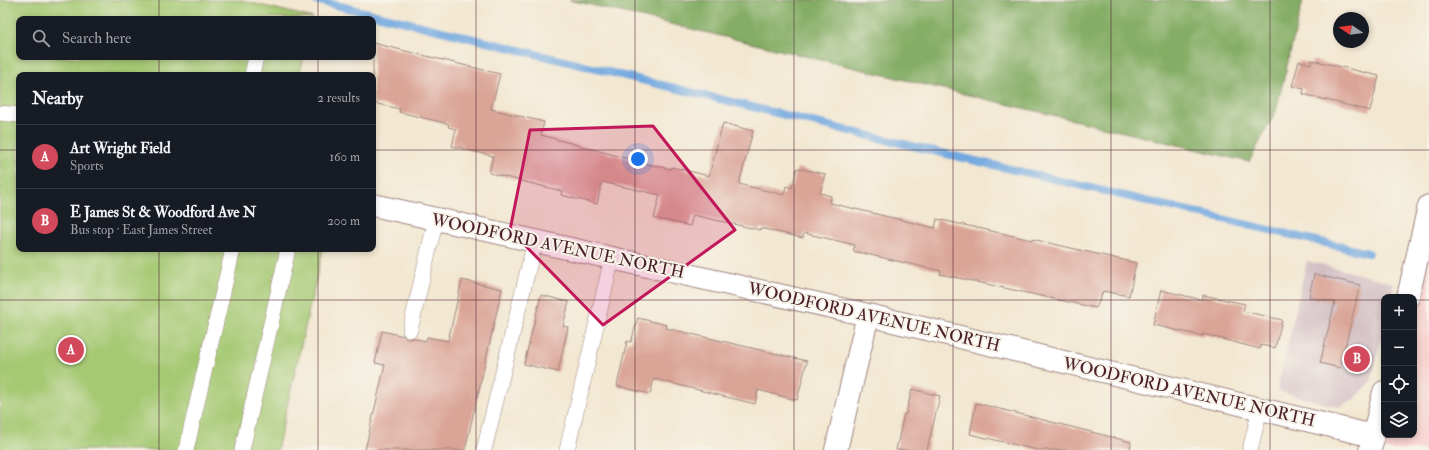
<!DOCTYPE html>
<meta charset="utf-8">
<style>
:root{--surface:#171b24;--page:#20242c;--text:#f1f3f6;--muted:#9ea1a6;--line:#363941;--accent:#d1495b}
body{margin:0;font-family:"IM FELL Double Pica",serif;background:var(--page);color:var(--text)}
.controls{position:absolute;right:12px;bottom:12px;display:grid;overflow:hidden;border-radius:8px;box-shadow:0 2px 6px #0003}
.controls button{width:36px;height:36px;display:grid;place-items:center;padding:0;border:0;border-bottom:1px solid var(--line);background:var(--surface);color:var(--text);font:20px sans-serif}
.compass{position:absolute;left:1333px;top:12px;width:36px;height:36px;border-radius:50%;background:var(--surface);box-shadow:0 2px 6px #0003;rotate:283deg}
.you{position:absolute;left:638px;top:159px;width:14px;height:14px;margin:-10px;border:3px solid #fff;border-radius:50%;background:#1a73e8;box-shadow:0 0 0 6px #1a73e833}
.badge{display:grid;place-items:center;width:26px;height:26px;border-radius:50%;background:var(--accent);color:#fff;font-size:13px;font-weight:700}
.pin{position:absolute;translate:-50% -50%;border:2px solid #fff;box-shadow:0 1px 4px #0006}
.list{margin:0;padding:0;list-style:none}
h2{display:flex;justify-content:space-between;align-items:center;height:52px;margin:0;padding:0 16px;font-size:17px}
h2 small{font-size:13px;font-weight:400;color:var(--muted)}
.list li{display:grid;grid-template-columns:26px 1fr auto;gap:12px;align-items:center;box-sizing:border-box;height:64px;padding:0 16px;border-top:1px solid var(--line)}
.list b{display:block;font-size:15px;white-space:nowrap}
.list p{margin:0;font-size:13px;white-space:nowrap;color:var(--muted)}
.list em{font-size:13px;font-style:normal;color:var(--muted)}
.icon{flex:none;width:22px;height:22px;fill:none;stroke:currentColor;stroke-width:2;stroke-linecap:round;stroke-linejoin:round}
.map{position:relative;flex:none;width:1429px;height:450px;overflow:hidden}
.search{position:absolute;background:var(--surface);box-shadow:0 2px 6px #0003;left:16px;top:16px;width:360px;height:44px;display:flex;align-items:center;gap:10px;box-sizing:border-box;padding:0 14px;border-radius:8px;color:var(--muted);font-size:15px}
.panel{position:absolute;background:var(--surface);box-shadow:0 2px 6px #0003;left:16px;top:72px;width:360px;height:180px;border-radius:8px}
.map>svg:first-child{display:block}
.built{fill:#f7d0ce}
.industrial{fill:#d2bec4}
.green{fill:#a5c973;stroke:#78744f}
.forest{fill:#84ad65;stroke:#676648}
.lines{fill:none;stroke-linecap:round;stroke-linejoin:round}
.stream{stroke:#72a8e0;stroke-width:8}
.building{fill:#daa497}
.lane-casing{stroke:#9e837e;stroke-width:16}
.street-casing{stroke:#9e837e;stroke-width:24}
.secondary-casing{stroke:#9e837e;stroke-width:24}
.lane{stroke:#fff;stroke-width:15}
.street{stroke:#fff;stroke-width:22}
.secondary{stroke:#fff;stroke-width:22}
.marked{fill:#c2185b;fill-opacity:0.2;stroke:#c2185b;stroke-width:3;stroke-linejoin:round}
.grid{fill:none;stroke:#4a1f2b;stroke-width:1;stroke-opacity:0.55}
.labels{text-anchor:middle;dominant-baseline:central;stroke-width:4;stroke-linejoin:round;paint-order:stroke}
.street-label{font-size:17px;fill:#4a1f2b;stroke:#f7f3e8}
</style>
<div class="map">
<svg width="1429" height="450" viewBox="0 0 1429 450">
<rect width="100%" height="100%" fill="#f7f3e8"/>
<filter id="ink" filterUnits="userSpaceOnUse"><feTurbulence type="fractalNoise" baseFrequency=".025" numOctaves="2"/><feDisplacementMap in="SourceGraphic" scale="8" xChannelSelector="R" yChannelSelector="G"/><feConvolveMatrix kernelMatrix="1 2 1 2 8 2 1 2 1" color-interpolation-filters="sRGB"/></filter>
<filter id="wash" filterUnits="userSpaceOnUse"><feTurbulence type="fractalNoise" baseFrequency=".012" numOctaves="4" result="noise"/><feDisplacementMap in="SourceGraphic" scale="16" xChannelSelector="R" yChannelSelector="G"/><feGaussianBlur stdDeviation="0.9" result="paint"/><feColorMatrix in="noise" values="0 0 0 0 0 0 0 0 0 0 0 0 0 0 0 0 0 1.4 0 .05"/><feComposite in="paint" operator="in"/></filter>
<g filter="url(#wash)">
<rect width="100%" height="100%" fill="#f2e7d0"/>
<path class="built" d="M1429 238V450H1370L1384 435H1414V297Z"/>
<path class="industrial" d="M1307 261 1394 283 1391 297H1384V327L1371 382 1354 399 1338 407 1277 391Z"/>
<path class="green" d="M0 0H240L313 18 19 19V57H304L299 75H19V249H323L277 450H0Z"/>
<path class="forest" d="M570 0H1303L1276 111 1249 162Z"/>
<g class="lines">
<path class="stream" d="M315 0 874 137 1368 253"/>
</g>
<g id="blocks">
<path class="building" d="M373 43 500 74 491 109 544 122 541 135 643 163 671 169 672 167 709 176 723 123 753 131 739 184 784 195 786 186 792 188 797 168 825 174 820 193 831 196 830 203 935 228 937 219 1032 240V239L1136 263 1129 296 1103 291 1096 308 940 274 941 271 853 251 855 245 804 233 803 238 760 228V230L693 215 690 226 654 218 660 195 602 182 597 204 561 195 562 191 489 173 493 156 452 146 456 129 448 127 449 124 399 112 400 109 373 103Z
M1312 60 1379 76 1370 111 1303 94 1304 89 1292 86 1299 61 1311 64Z
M1314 274 1360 285 1340 368 1320 363 1335 302 1309 297Z
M462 280 502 289 465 450H365L385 365 375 363 382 331 404 336 408 339 413 338 426 341 427 337 448 341Z
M1161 290 1202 300 1203 295 1245 304 1243 311 1282 320 1275 348 1261 345 1260 349 1203 334V336L1153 325Z
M541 295 569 302 563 326 568 327 558 372 524 364Z
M638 318 667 325 666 328 807 361 797 400 758 390 755 404 654 379 650 394 617 386 627 341 631 342Z
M912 389 940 396 927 450H896L904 414H906Z
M976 403 1131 442 1130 450H1037L970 434Z"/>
</g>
</g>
<g filter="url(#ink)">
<use href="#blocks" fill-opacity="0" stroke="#9e837e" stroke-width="1"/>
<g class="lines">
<g class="lane-casing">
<path id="lane" d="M252 75 256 57
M0 113 19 115
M410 330 436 219
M186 450 233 249
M242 450 288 249
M484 450 535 241
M567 450 612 258
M1250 450 1260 409"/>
</g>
<g class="street-casing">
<path id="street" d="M373 205 868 315 1373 436
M836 450 868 315"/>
</g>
<g class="secondary-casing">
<path id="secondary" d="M1408 297 1429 206
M1370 450 1384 392"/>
</g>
<use href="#lane" class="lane"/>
<use href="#street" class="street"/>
<use href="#secondary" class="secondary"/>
</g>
</g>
<path class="marked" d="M653 126 735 230 603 325 510 230 530 130Z"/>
<path class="grid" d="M159 0V19M318 0V19M476 0V450M635 0V450M794 0V450M953 0V450M1111 0V450M1270 0V450M159 57V75M318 57V75M0 150H19M373 150H1429M159 249V450M318 249V450M0 300H1384M1414 300H1429"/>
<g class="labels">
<g class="street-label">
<text transform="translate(558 246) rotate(12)">WOODFORD AVENUE NORTH</text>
<text transform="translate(874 317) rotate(13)">WOODFORD AVENUE NORTH</text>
<text transform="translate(1189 392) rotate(13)">WOODFORD AVENUE NORTH</text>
</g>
</g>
</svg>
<div class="controls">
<button>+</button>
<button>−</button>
<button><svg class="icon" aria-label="locate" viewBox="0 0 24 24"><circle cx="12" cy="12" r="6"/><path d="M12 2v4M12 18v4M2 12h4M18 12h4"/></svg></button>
<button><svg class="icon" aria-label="layers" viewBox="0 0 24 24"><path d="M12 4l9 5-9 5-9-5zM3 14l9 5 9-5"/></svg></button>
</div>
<svg class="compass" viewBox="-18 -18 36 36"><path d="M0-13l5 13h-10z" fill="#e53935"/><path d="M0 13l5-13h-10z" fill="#9ea1a6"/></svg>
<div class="you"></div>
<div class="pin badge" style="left:71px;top:350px">A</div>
<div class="pin badge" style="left:1357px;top:359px">B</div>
<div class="search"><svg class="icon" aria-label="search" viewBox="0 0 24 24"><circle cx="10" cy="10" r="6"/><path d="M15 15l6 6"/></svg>Search here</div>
<section class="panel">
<h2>Nearby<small>2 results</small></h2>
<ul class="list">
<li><span class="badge">A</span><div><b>Art Wright Field</b><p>Sports</p></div><em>160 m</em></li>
<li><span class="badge">B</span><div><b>E James St &amp; Woodford Ave N</b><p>Bus stop · East James Street</p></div><em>200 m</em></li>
</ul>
</section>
</div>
